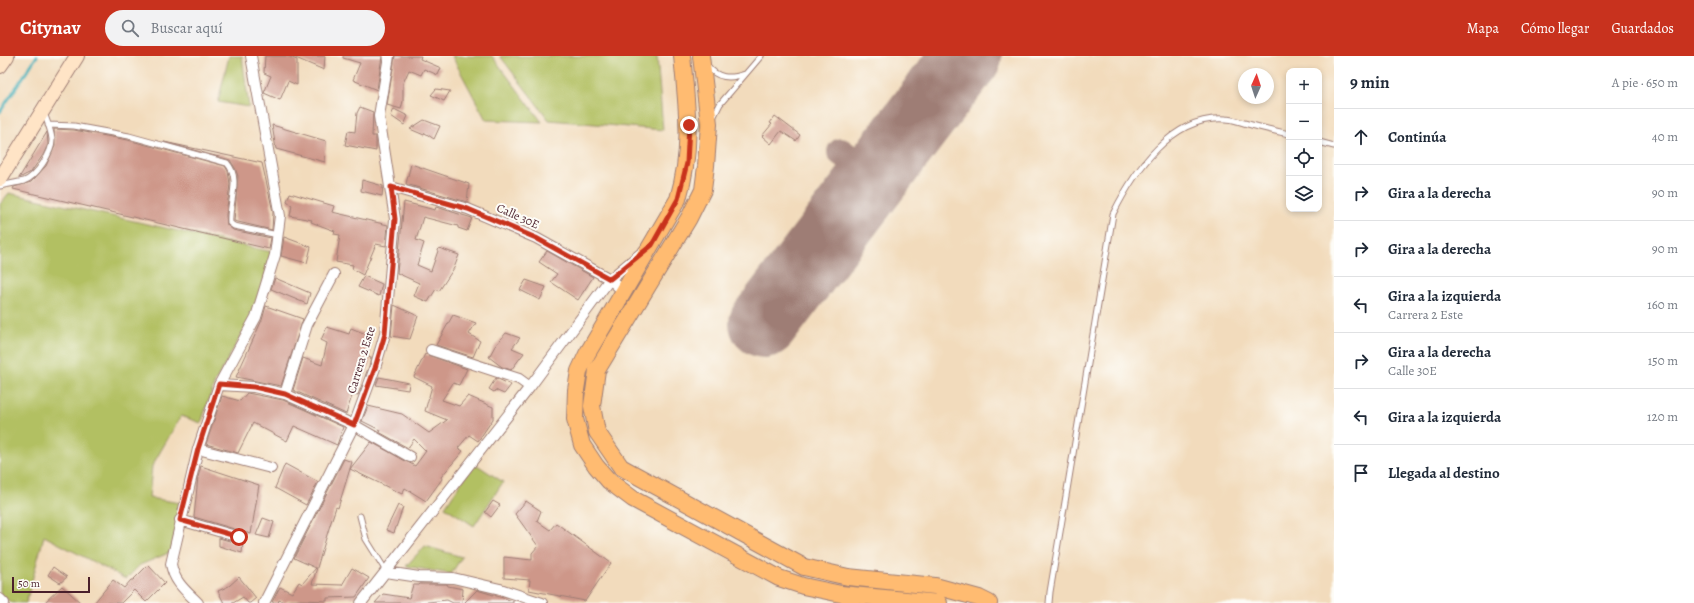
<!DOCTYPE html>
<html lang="es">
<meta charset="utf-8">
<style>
:root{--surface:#fff;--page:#f2f2f3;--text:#1f2937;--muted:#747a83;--line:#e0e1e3;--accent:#c8321e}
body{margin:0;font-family:Alegreya,serif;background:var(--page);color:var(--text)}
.controls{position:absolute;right:12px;top:12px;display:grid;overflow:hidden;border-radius:8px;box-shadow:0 2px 6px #0003}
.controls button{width:36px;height:36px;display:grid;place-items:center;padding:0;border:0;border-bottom:1px solid var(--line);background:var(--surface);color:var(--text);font:20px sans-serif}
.compass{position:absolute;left:1238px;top:12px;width:36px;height:36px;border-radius:50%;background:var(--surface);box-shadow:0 2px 6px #0003;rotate:3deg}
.scale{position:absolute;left:12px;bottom:10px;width:78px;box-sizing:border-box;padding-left:4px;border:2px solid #4a1f2b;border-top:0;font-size:11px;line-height:14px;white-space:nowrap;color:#4a1f2b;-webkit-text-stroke:3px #fdfcf7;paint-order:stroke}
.stop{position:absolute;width:12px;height:12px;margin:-9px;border:3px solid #c8321e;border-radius:50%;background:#fff}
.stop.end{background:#c8321e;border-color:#fff;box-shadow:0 1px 4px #0008}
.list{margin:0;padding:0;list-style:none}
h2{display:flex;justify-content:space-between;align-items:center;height:52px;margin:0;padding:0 16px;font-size:17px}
h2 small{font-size:13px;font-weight:400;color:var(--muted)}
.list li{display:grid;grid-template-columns:26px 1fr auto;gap:12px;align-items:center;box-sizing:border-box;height:56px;padding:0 16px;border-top:1px solid var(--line)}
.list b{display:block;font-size:15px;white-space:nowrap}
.list p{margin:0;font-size:13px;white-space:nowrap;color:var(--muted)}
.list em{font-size:13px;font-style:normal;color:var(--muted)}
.icon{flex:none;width:22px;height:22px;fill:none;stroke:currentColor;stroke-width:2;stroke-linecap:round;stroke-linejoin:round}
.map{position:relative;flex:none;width:1334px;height:547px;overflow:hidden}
header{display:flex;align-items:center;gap:24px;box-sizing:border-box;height:56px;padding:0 20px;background:var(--accent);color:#fff}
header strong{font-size:19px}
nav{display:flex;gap:22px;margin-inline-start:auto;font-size:14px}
.search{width:280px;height:36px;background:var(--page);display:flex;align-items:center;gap:10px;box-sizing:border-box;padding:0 14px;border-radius:22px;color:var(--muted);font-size:15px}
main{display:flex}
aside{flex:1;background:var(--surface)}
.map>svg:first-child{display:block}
.green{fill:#b2c062;stroke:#7e7046}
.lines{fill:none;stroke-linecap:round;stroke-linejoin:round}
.stream{stroke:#3daeb7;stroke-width:3}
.taxiway{stroke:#9e7d74;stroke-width:28}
.runway{stroke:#9e7d74;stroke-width:70}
.building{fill:#ce9789}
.lane-casing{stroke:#9e7d74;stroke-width:7}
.street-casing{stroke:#9e7d74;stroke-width:12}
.secondary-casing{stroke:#9e7d74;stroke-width:16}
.primary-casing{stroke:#9e7d74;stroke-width:18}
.lane{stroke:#fff;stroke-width:5}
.street{stroke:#fff;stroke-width:10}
.secondary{stroke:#ffe4c6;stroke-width:14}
.primary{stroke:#ffbb71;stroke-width:16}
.route{stroke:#c8321e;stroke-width:5}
.labels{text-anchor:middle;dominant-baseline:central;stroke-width:4;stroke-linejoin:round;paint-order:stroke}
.street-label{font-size:12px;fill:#4a1f2b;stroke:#fdfcf7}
</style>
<header>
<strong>Citynav</strong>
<div class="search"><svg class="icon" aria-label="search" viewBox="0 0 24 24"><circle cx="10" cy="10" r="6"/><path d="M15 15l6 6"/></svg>Buscar aquí</div>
<nav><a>Mapa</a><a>Cómo llegar</a><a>Guardados</a></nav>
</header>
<main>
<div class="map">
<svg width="1334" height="547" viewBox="0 0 1334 547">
<rect width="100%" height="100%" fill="#fdfcf7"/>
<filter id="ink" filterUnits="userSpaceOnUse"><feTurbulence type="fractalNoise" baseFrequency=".025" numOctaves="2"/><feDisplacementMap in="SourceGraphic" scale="8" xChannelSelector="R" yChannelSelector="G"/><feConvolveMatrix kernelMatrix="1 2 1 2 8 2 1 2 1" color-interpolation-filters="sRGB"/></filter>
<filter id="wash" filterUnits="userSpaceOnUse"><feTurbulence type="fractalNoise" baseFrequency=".012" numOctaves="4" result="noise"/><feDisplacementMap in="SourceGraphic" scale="16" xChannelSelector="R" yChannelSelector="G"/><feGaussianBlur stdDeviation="0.9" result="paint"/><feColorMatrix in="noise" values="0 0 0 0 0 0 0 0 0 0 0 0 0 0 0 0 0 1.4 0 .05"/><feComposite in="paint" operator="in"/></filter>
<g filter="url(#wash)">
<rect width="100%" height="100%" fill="#f2dbbc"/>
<path class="green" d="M229 0H242L249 51 218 46Z
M452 0H492L542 66 486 64Z
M500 0H657L663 74 549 64Z
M9 137 272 196 256 253 215 326 201 367 181 360 152 410 149 442 181 447 171 496 140 509 126 523 44 480 26 547H12L0 538V148Z
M474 407 503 426 474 470 445 451Z
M425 490 462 501 451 518 406 510Z"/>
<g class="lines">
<path class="stream" d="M0 56 37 0"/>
<path class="taxiway" d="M841 96 875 121"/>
<path class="runway" d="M764 267 967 0"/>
</g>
<g id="blocks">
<path class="building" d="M265 0H287L297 4V29L288 25 280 44 264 37 271 20 264 17Z
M291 0H325L324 14Z
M343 0H382L377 34 353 24 360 7 343 2Z
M395 0H421L420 3 441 12 438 19 424 13 421 19 409 14 403 27V45L401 53 387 49Z
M436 33 450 35 444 45 431 39Z
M360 51 373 56 372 80H376V95L345 89 348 75 355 76 357 57Z
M394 53 408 60 404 69 391 60Z
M775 60 800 79 796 85 781 75 771 88 762 80 772 68 770 67Z
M424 64 440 70 434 83 425 77 424 79 410 73Z
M272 69 326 85 325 106 276 93Z
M54 73 74 74 128 84 225 110 228 115 230 128 226 159 227 169 233 174 271 182 269 193 13 133 14 131 31 126 46 110 55 90Z
M47 76 48 88 43 99 31 116 19 122Z
M164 86 262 107 273 156 272 174 234 165 238 120 235 112 230 104Z
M411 108 469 128 467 146 406 128Z
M362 124 383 130 382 140 361 135Z
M290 137 334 150 332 156 388 169 386 190 376 188 363 219 352 213 353 209 336 206 340 179 334 178 335 175 311 166 312 164 290 160 292 149 287 145Z
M404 146 435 154 436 151 472 162 467 175 458 172V170L423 161 416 184 424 187 417 209 431 215 439 192 459 199 454 212 439 235 436 233 428 246 414 240 419 227 397 217Z
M284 181 311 191 307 207 281 200Z
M547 195 593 221 578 244 551 226 557 218 539 206Z
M364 220 382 228 379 240 358 231Z
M275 222 310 237 307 248 271 233Z
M526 224 546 231 540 244 520 234Z
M394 249 418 260 410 283 391 280Z
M266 250 303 263 281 330 236 321 262 264Z
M453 259 476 267 469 278 480 285 473 301 436 289Z
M327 271 349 278 351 272 371 280 368 301 371 302 369 310 358 339 353 337 346 358 293 334 303 302 322 309 327 287 321 284Z
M506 277 520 282 512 292 524 297 511 314 502 311 489 301 495 290Z
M425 298 467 313 459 329 453 327 442 344 459 350 468 340 493 351V363L478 385 469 379 458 392 463 395 441 421 442 423 426 445 405 432 402 438 350 413 371 386 415 410 426 395 414 383 408 392 379 376 380 374 362 365 368 350 402 358 429 377 447 364 425 355 432 330 414 321Z
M379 321 409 327 408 334 376 329Z
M496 322 511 329 504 338 495 334 494 336 489 333Z
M247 337 283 344 343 371 337 389 294 370 287 385 253 367 238 397 206 388 222 340 240 345Z
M344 403 352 406 338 452 336 451 330 469 312 528 342 529 352 512 369 522 356 541 327 542V545L301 544 287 545 286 547 279 544 278 547 272 546 280 531 292 537 299 526 302 528 316 512 294 502Z
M285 408 318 426 306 449 275 432Z
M201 410 259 429 251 478 194 461 198 421Z
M493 445 500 449 491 461 485 456Z
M526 445 541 455 537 465 550 474 556 467 611 507 585 545 529 534 530 524 504 522V501L532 504V497L538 490 515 458Z
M398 449 403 451 394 477 386 474Z
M263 462 274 466 269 482 256 479Z
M219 482 237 487 243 486 242 497 219 490Z
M148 509 165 527 146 546 134 534 121 547H94L113 524 124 532 131 524H133Z
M53 511 67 521 60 527 48 519Z
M239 521 256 542 250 547H248L243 541 233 547H224L218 535 229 530Z
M420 528H447L448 530 463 533 462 547H453L447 544 418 547H375L383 538 409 542 413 529H419Z
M62 530 81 547H44Z
M477 534 513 545V547H464Z"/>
</g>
</g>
<g filter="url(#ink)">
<use href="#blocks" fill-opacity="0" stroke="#9e7d74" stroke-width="1"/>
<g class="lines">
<g class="lane-casing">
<path id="lane" d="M707 9C717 23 730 23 745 18
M713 62 720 48 761 0
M48 69 74 70 129 80 227 107C242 123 228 148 230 167L234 170 278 179
M1319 86 1334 90
M0 130C8 128 16 127 24 125 36 121 53 96 52 83 51 74 47 65 44 57
M360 460 366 483 386 515
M1049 547 1050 536 1113 158C1134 116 1172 58 1226 63 1232 63 1239 66 1244 67 1259 71 1274 75 1289 78"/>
</g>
<g class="street-casing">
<path id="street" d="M391 131 468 153 536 182 610 223 624 236
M431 294 519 323 530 331
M219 329 254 331 285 338 354 369 410 401
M285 338 307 269 334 218
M198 393 271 412
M180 464 239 481
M386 516 419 521 453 522 500 533 542 547
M0 543 4 547
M198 547C186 535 174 526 171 508L198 393 219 329 256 261 275 199 280 160 251 0
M264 547 354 369 375 312 385 278 395 163 379 60 389 0
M361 547 530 331 610 223 645 194"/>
</g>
<g class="secondary-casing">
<path id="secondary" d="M0 10 7 0
M0 123 77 0"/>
</g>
<g class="primary-casing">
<path id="primary" d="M682 0C687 52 693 92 678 143L587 298 579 315 576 334 575 363 582 389 596 410 609 425 633 443 779 522 803 530 841 538 939 547
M701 0 709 68 706 110 703 134 689 162 597 314 592 350 597 376 621 411 804 511 848 521 935 530 979 542 989 547"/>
</g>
<use href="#lane" class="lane"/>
<use href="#street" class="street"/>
<use href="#secondary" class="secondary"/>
<use href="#primary" class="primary"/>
</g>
</g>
<g class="lines" filter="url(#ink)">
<path class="route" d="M239 481 180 464 198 393 219 328 254 331 285 338 354 369 375 312 385 278 395 163 391 131 468 153 536 182 610 223 652 189 678 143 687 107 689 69"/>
</g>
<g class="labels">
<g class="street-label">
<text transform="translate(518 160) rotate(24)">Calle 30E</text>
<text transform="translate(361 304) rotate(-73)">Carrera 2 Este</text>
</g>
</g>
</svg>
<div class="controls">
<button>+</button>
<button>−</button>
<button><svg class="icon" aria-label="locate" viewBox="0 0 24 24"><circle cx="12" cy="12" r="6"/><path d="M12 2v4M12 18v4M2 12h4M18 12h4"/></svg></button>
<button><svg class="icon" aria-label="layers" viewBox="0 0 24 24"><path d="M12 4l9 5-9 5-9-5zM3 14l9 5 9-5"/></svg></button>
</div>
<svg class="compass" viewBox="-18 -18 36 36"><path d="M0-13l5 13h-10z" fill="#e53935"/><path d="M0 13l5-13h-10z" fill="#747a83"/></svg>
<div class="scale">50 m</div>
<div class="stop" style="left:239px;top:481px"></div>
<div class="stop end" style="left:689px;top:69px"></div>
</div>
<aside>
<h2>9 min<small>A pie · 650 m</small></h2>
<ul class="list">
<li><svg class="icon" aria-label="ahead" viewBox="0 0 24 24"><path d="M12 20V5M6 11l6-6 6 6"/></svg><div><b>Continúa</b></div><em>40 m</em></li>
<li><svg class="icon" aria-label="right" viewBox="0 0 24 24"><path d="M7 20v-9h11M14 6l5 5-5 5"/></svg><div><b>Gira a la derecha</b></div><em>90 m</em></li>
<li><svg class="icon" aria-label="right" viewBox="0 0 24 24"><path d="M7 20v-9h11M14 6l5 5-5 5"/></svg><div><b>Gira a la derecha</b></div><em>90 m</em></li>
<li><svg class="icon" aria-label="left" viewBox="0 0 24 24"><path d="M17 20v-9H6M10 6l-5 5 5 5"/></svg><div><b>Gira a la izquierda</b><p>Carrera 2 Este</p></div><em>160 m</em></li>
<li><svg class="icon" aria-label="right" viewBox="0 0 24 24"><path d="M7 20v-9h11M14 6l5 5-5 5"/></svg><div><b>Gira a la derecha</b><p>Calle 30E</p></div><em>150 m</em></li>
<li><svg class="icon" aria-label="left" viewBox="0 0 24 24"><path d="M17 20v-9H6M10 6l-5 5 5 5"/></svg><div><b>Gira a la izquierda</b></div><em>120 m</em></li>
<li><svg class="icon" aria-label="arrive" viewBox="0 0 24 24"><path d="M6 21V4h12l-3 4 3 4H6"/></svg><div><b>Llegada al destino</b></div></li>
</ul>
</aside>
</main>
